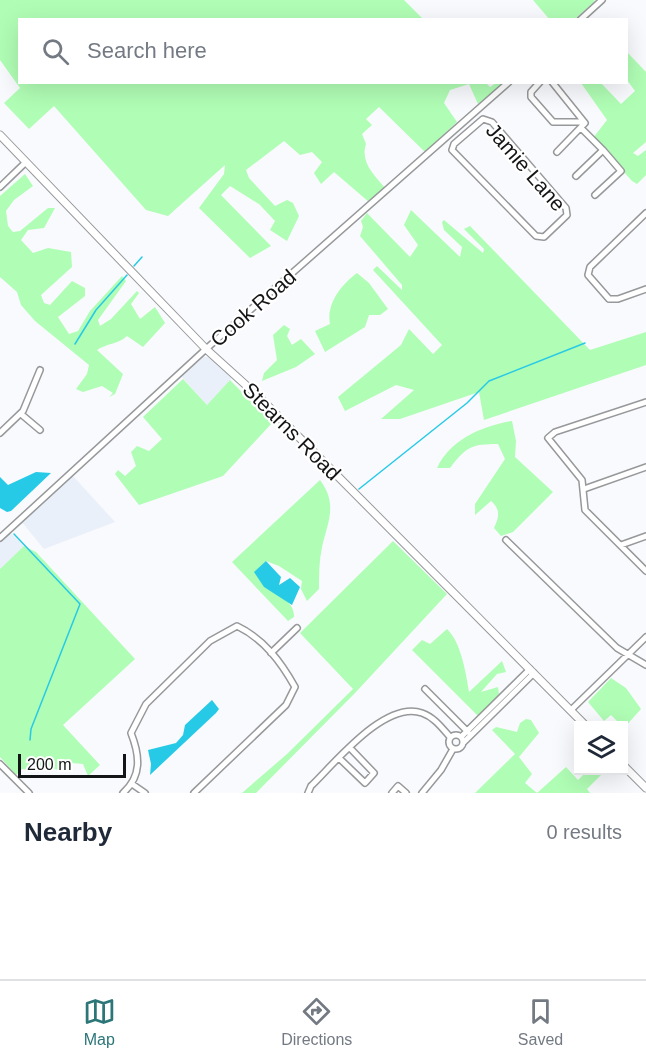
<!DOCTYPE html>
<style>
:root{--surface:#fff;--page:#f6f6f7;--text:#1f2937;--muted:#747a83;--line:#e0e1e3;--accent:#2c7678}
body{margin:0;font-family:Helvetica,sans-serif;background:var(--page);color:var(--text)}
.controls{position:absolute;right:18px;bottom:18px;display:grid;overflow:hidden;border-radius:0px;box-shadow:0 6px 24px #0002}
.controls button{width:54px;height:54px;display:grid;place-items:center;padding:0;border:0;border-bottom:2px solid var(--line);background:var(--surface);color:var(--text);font:30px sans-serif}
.scale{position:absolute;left:18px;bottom:15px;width:108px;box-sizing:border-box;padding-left:6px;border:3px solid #141516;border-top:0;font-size:16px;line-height:21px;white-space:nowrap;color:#141516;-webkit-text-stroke:4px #fff;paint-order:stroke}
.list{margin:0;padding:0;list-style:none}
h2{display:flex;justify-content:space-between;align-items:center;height:78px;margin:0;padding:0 24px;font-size:26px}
h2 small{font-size:20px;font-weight:400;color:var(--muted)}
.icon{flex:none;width:33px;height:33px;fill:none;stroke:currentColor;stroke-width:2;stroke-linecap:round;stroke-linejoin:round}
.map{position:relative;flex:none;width:646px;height:793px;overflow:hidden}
.search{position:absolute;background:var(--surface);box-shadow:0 6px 24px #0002;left:18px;right:18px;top:18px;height:66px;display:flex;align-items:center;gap:15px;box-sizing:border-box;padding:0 21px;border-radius:0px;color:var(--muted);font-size:22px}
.sheet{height:186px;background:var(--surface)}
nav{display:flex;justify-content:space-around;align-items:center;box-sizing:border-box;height:84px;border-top:2px solid var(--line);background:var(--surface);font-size:16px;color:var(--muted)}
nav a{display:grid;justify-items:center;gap:3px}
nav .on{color:var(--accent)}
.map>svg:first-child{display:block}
.built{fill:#eaf0f9}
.green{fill:#b0fdb5}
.water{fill:#27cae6}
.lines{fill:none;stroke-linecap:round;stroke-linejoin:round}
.stream{stroke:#27cae6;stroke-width:1.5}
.minor-casing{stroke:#96989a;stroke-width:8}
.major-casing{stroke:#96989a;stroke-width:9}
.minor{stroke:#fff;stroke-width:5}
.major{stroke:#fff;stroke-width:7}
.labels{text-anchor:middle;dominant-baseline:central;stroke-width:4.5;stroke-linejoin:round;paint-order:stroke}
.street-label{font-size:21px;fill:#141516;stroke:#fff}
</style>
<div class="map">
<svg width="646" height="793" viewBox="0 0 646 793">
<rect width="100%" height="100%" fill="#f9fafd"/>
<path class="built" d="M204 357H210L232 378 207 405 181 376Z
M72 475 115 522 44 549 21 521Z
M10 532 24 546 0 569V540Z"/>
<path class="green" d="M0 0H404L423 19 20 20V82H485L490 87 496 83 503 84 478 104 469 84 450 90 444 103 457 122 425 152 379 107 366 119 372 125 362 134 366 144C360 162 374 175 385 188L369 202 334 172 321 184 314 173 322 162 312 152 300 155 284 141 246 170 249 178 275 206 287 200 293 203 299 216 287 241 270 230 275 221 259 204 230 186 221 195 271 246 250 258 199 208 224 174 225 165 168 216 146 210 54 106 29 129 4 103 20 88 0 60Z
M533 0H594L595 1 575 19 550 20Z
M627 52 646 72V142L633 153 638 156 646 150V175L637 184 632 181 593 138 607 120 581 83H601L621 104 635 91 627 80Z
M25 174 33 186 14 200 6 211 8 226 13 232 20 231 48 208H55L44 228 28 230 21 240 33 253 48 248 71 252 72 267 41 295 44 303 50 305 72 281 85 288V296L58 317 69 334 78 331 90 311 122 276 126 281 98 320 100 326 111 319 137 291 139 293 131 304 140 319 155 307 165 323 143 347 127 336C117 345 107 343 97 350L123 374 115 394 109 397 113 393 102 386 83 392 76 389 87 374 89 365 35 321 21 305 17 292 0 277V196Z
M411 210 460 257 462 247 444 230 442 222 444 220 483 253 484 249 464 229 470 226 590 350 646 332V365L484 420 479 392 400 419H381L414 390 396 385 345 411 338 397 401 345 409 329 433 354 442 345 373 270 377 266 402 290V285L360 236 363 227 361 221 367 213 410 257 418 245 404 225Z
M357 273 369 283 388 309 380 315H369L365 327 325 352 315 331 330 324C326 304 341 285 357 273Z
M284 325 290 329 287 336 292 345 301 339 315 354 296 367 262 381 264 373 277 360 273 335Z
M183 379 207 405 230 380 272 423 223 476 139 505 115 474 118 470 125 476 136 466 131 452 137 446 149 451 162 439 143 417Z
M512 421 516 441 515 457 553 492 513 532 501 536 494 528C499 517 501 510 491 501L475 515V504L505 459 498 444C471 444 466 447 450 468H437C450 440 482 426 512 421Z
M320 480C338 504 328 521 322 547 319 561 319 575 319 589L307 601 301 589 302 581 279 566 266 561 264 587C276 594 295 601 294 617L288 621 232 562Z
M393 541 447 594 355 693 256 793H242L287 754 353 689 300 633Z
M24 546 36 552 135 659 63 725 100 765 88 776 83 764 72 763 58 770 47 766 41 771 22 769 16 775 0 757V569Z
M447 629C461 642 466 673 469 692L502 661 506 672 497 674 481 692 498 687 499 694 479 717 412 650 422 640 430 644Z
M611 678 626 688 641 709 624 728 611 715 604 721 588 702Z
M526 719 531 720 539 733 519 757 532 774 525 783 537 793H475L515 754 492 730 496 727 517 732 520 723Z
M566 767 578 780 587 771H605L587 789 590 793H537Z"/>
<path class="water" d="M36 472 51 473 11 511 7 512 0 508V477L8 485Z
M266 561 281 577 279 585 290 578 300 587 292 605 264 587 254 572Z
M212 700 219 709 216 713 150 775 151 764 148 750 176 743 183 735 185 725Z"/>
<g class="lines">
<path class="stream" d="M134 266 142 257
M75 344 96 310 127 275
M359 489 467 403 489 381 585 343
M14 534 80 604 31 729 30 740"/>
<g class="minor-casing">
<path id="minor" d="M580 20 602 0
M540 82 531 92V97L553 122H584
M552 82 585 123 557 152
M483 119 492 122 566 208 567 215 544 237 536 236 452 150 454 144Z
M576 176 603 150 582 129
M0 187 26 162
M595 195 621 171 603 150
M646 213 590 267 588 275 609 299H618L646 289
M646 402 555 432 548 438 582 480 585 510 646 571
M21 414 40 430
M0 433 23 411 40 370
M584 489 646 467
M0 538 206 349 509 82
M506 540 617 648 646 665
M621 545 646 536
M271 653 297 628
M425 689 468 732
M571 710 646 637
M449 742a7 7 0 1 1 14 0a7 7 0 1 1-14 0Z
M461 737 530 669
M463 743 534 673
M339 758 365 783 374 773 350 748
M0 764 29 793
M132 784 145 793
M123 793C142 776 140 756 131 733L146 704 210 641 237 626C264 639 281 662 295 687L286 705 194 793
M308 793 311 786C335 763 385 700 422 713 434 717 442 728 450 737
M392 793 398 786 406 793
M422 793 441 770 453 749"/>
</g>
<g class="major-casing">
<path id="major" d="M0 135 206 349 259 397 586 726
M624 766 646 788"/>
</g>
<use href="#minor" class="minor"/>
<use href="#major" class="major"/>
</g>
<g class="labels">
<g class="street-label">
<text transform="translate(526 167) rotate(49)">Jamie Lane</text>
<text transform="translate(253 308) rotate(-41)">Cook Road</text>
<text transform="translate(292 431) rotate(45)">Stearns Road</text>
</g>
</g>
</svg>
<div class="controls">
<button><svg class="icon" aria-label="layers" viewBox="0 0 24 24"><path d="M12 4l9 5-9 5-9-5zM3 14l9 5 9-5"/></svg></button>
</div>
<div class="scale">200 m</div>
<div class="search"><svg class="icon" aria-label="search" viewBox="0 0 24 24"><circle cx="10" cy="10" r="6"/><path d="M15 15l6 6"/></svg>Search here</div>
</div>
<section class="sheet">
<h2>Nearby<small>0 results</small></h2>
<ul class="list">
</ul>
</section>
<nav>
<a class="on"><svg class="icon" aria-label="map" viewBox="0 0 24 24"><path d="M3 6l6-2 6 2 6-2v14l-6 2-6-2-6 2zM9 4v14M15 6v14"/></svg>Map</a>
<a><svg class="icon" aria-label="directions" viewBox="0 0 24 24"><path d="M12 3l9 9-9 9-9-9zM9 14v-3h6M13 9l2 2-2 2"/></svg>Directions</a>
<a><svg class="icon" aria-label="saved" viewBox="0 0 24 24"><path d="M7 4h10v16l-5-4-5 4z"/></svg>Saved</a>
</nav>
